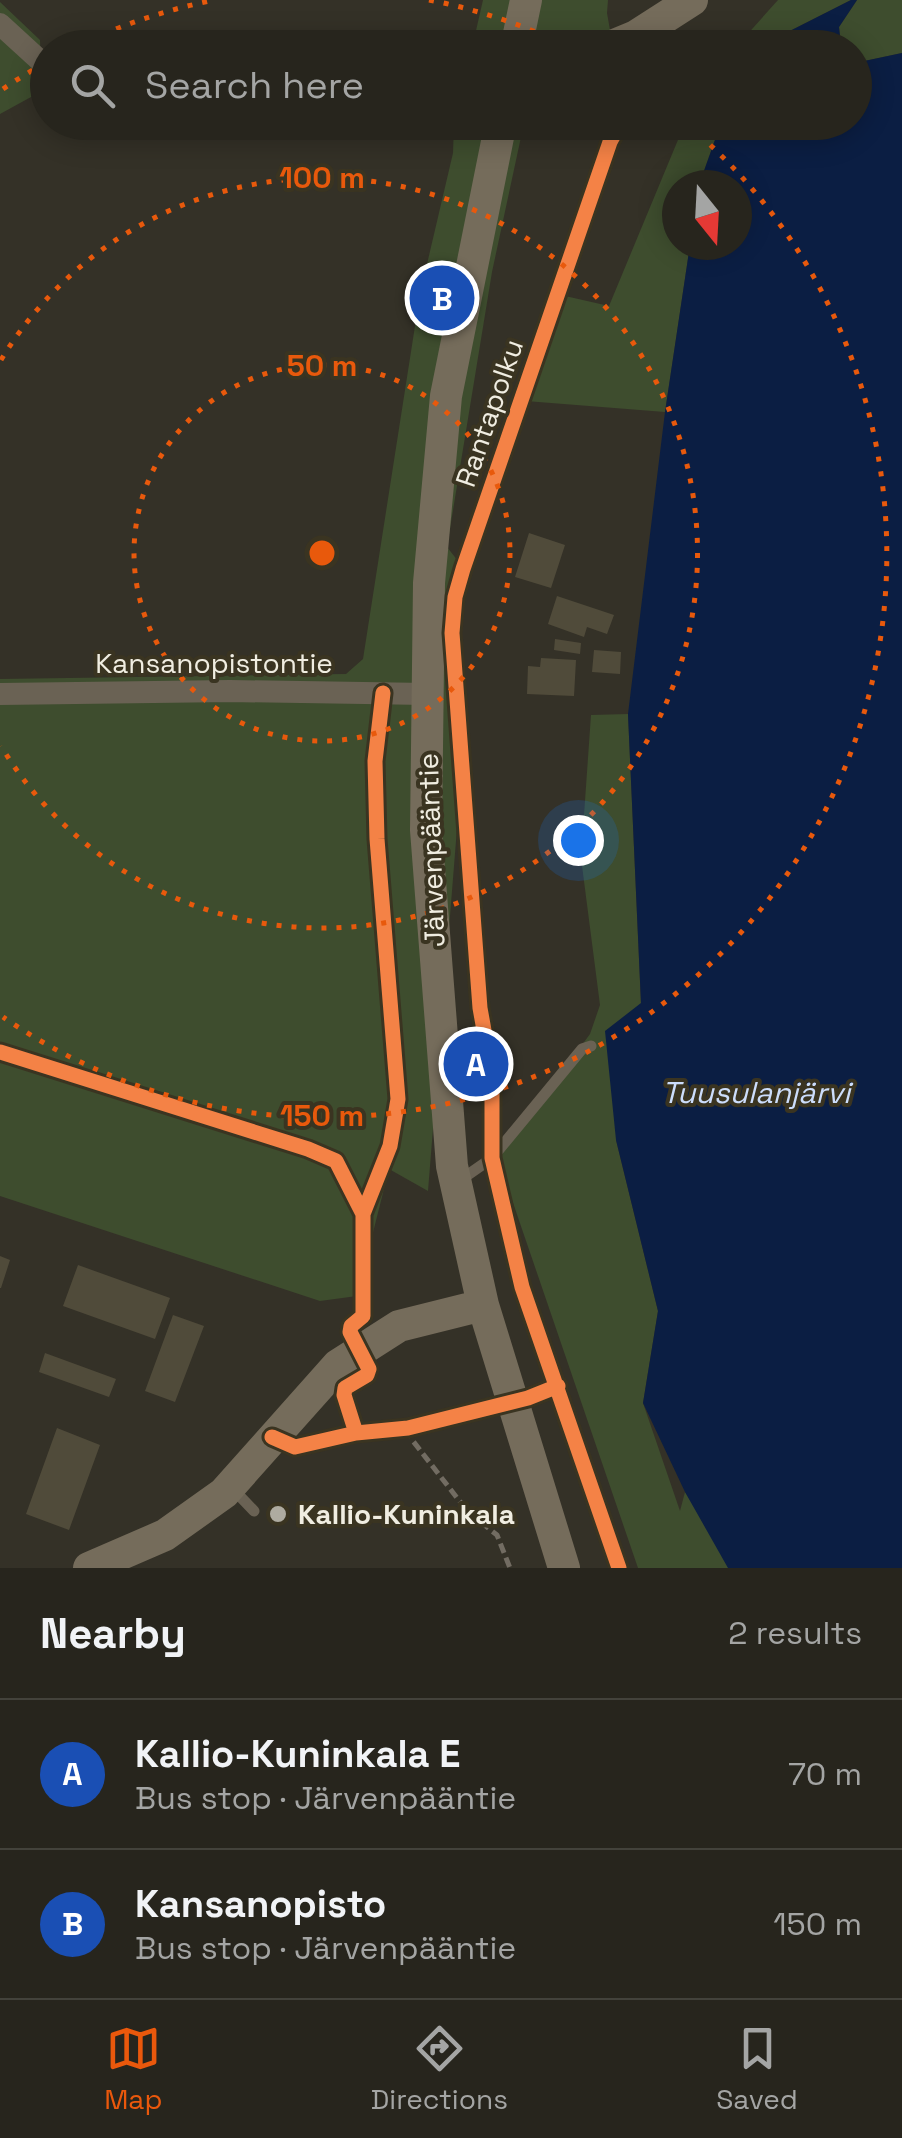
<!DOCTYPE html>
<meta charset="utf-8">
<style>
:root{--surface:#27251d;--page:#33312a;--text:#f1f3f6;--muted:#a4a5a4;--line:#43423b;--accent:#ea580c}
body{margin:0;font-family:"Space Grotesk",sans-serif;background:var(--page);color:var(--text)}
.compass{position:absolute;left:662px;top:170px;width:90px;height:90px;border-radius:50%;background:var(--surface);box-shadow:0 5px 25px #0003;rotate:162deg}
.you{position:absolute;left:578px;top:840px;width:35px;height:35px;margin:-25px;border:8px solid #fff;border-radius:50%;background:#1a73e8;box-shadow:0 0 0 15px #1a73e833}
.badge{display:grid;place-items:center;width:65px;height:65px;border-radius:50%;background:var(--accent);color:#fff;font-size:32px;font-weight:700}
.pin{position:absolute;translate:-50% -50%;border:5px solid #fff;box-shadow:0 2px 10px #0006}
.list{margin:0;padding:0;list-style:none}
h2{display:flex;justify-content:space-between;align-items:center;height:130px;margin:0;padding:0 40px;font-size:42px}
h2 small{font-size:32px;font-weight:400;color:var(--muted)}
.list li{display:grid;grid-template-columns:65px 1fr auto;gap:30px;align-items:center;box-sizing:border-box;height:150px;padding:0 40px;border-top:2px solid var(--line)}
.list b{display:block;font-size:38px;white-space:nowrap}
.list p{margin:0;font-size:32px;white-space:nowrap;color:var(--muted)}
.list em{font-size:32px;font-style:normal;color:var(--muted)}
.icon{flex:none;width:55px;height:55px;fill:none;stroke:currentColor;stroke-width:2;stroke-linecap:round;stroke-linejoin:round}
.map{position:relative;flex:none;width:902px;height:1568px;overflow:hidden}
.search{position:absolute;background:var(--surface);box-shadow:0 5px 25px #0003;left:30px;right:30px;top:30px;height:110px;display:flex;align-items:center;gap:25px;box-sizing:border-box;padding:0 35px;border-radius:55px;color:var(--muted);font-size:38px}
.sheet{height:430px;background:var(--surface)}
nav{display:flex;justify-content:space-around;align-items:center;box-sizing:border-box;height:140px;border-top:2px solid var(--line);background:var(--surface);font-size:28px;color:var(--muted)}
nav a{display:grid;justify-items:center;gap:5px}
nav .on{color:var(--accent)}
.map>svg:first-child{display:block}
.green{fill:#3e4d2e}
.water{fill:#0b1e43}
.building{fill:#504b3a}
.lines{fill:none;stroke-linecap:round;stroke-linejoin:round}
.path{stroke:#726c62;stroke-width:5;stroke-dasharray:10 5;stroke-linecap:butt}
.lane{stroke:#6a6254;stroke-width:11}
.street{stroke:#6a6254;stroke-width:22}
.secondary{stroke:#756c5b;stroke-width:32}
.cycleway-casing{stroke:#3a3421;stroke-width:21}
.cycleway{stroke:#f48246;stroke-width:15}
.ring{fill:none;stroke:#e8590c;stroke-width:5;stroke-dasharray:5 10}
.poi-dot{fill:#aeaba0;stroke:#3a3421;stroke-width:4}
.labels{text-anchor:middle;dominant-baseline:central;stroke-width:8;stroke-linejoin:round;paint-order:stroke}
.street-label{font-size:28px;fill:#f0ede1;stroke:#3a3421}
.poi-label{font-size:28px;font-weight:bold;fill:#f0ede1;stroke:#3a3421;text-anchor:start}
.water-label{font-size:30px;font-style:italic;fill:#ccddfb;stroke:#3a3421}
.centre{fill:#e8590c;stroke:#3a3421;stroke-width:5}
.ring-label{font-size:30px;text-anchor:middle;font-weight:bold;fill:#e8590c;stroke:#3a3421;stroke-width:8;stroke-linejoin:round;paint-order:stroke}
</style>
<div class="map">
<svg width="902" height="1568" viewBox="0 0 902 1568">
<rect width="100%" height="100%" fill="#343127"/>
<path class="green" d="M483 0H608L607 13 613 47 472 48Z
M778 0H851L780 36 772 47 735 48Z
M857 0H902V53L855 63 854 48 841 47 839 27Z
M0 2 40 40 42 91 0 114Z
M454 123H524L492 272 447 547 458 561 457 620 466 716 428 1191 389 1169 357 1296 320 1301 0 1196V679L346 674 363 659 420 294 453 153Z
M685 123H721L699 185H677V245H690L665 412 513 400 552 293 609 306Z
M628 714 641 1004 616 1140 658 1311 643 1403 680 1511 685 1492 737 1568H638L498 1159 590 1034 600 1005 581 858 591 715Z"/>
<path class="water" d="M851 0H857L839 27 841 47H772L780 36Z
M902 53V1568H728L685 1492 643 1403 658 1311 616 1140 605 1031 641 1003 628 714 665 412 690 245H737V185H699L721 123 854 122 855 63Z"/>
<path class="building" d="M529 533 565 545 551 588 515 577Z
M557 596 614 615 607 634 587 627 584 637 548 624Z
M555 639 581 643 580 654 554 650Z
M594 650 621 652 620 674 592 672Z
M541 658 576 660 574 696 527 694 528 666 540 667Z
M0 1256 10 1260 1 1288H0Z
M78 1265 170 1298 155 1339 63 1306Z
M173 1315 204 1326 175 1402 145 1391Z
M45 1353 116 1379 109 1397 39 1372Z
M57 1428 100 1445 69 1530 26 1514Z"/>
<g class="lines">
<path class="path" d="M408 1428 413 1441 468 1512 497 1535 510 1568"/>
<path class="lane" d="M459 1181 492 1158 582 1049 591 1046
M233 1489 254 1511"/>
<path class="street" d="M0 24 48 68
M219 122H287
M0 694 230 691 427 694"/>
<path class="secondary" d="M516 48 526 0
M607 48 636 36 692 0
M501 122 446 396 429 583 426 830 452 1166 483 1305 564 1568
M89 1568 165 1535 224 1493 338 1365 399 1326 483 1305"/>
<g class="cycleway-casing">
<path id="cycleway" d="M0 1052 308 1149 336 1161 363 1214
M356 1433 344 1395 345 1388 367 1375 369 1369 350 1332 351 1326 363 1316V1214L390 1146 398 1099 377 839 375 761 383 693
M272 1437 295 1447 356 1433 408 1428 528 1398 558 1386
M619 1568 522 1287 492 1158V1075L480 1008 452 633 455 597 463 569 610 142 621 122"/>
</g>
<use href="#cycleway" class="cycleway"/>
</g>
<g class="ring">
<circle cx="322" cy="553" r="188"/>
<path d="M1 360A375 375 0 1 1 1 746"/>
<path d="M3 89A563 563 0 0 1 45 63M75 47A563 563 0 0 1 215 0M429 0A563 563 0 0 1 569 47M688 125A563 563 0 0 1 3 1017"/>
</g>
<circle class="poi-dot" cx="278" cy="1514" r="10"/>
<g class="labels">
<g class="street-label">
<text transform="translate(489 413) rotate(-71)">Rantapolku</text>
<text x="214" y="663">Kansanopistontie</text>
<text transform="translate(431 850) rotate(-92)">Järvenpääntie</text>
</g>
<g class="poi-label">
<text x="298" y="1514">Kallio-Kuninkala</text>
</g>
<g class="water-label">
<text x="756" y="1092">Tuusulanjärvi</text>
</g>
</g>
<circle cx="322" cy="553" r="15" class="centre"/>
<g class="ring-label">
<text x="322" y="188">100 m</text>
<text x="322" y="376">50 m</text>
<text x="322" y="1126">150 m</text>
</g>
</svg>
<svg class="compass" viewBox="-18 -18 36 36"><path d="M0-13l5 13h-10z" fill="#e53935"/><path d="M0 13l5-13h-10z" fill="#a4a5a4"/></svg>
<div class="you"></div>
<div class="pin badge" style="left:476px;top:1064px;background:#1a4fb4">A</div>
<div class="pin badge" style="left:442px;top:298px;background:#1a4fb4">B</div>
<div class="search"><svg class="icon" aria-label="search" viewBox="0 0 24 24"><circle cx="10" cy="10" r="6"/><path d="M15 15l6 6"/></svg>Search here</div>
</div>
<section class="sheet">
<h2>Nearby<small>2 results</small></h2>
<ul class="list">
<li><span class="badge" style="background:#1a4fb4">A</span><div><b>Kallio-Kuninkala E</b><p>Bus stop · Järvenpääntie</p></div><em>70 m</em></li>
<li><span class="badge" style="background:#1a4fb4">B</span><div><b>Kansanopisto</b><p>Bus stop · Järvenpääntie</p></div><em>150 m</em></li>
</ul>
</section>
<nav>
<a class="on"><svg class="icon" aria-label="map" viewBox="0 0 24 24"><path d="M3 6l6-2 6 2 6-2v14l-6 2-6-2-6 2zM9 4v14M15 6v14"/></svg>Map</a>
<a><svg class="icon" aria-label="directions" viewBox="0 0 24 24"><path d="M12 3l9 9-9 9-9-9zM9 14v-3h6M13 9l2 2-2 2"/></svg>Directions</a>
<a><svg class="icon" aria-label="saved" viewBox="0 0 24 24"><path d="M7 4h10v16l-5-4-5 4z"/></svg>Saved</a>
</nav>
